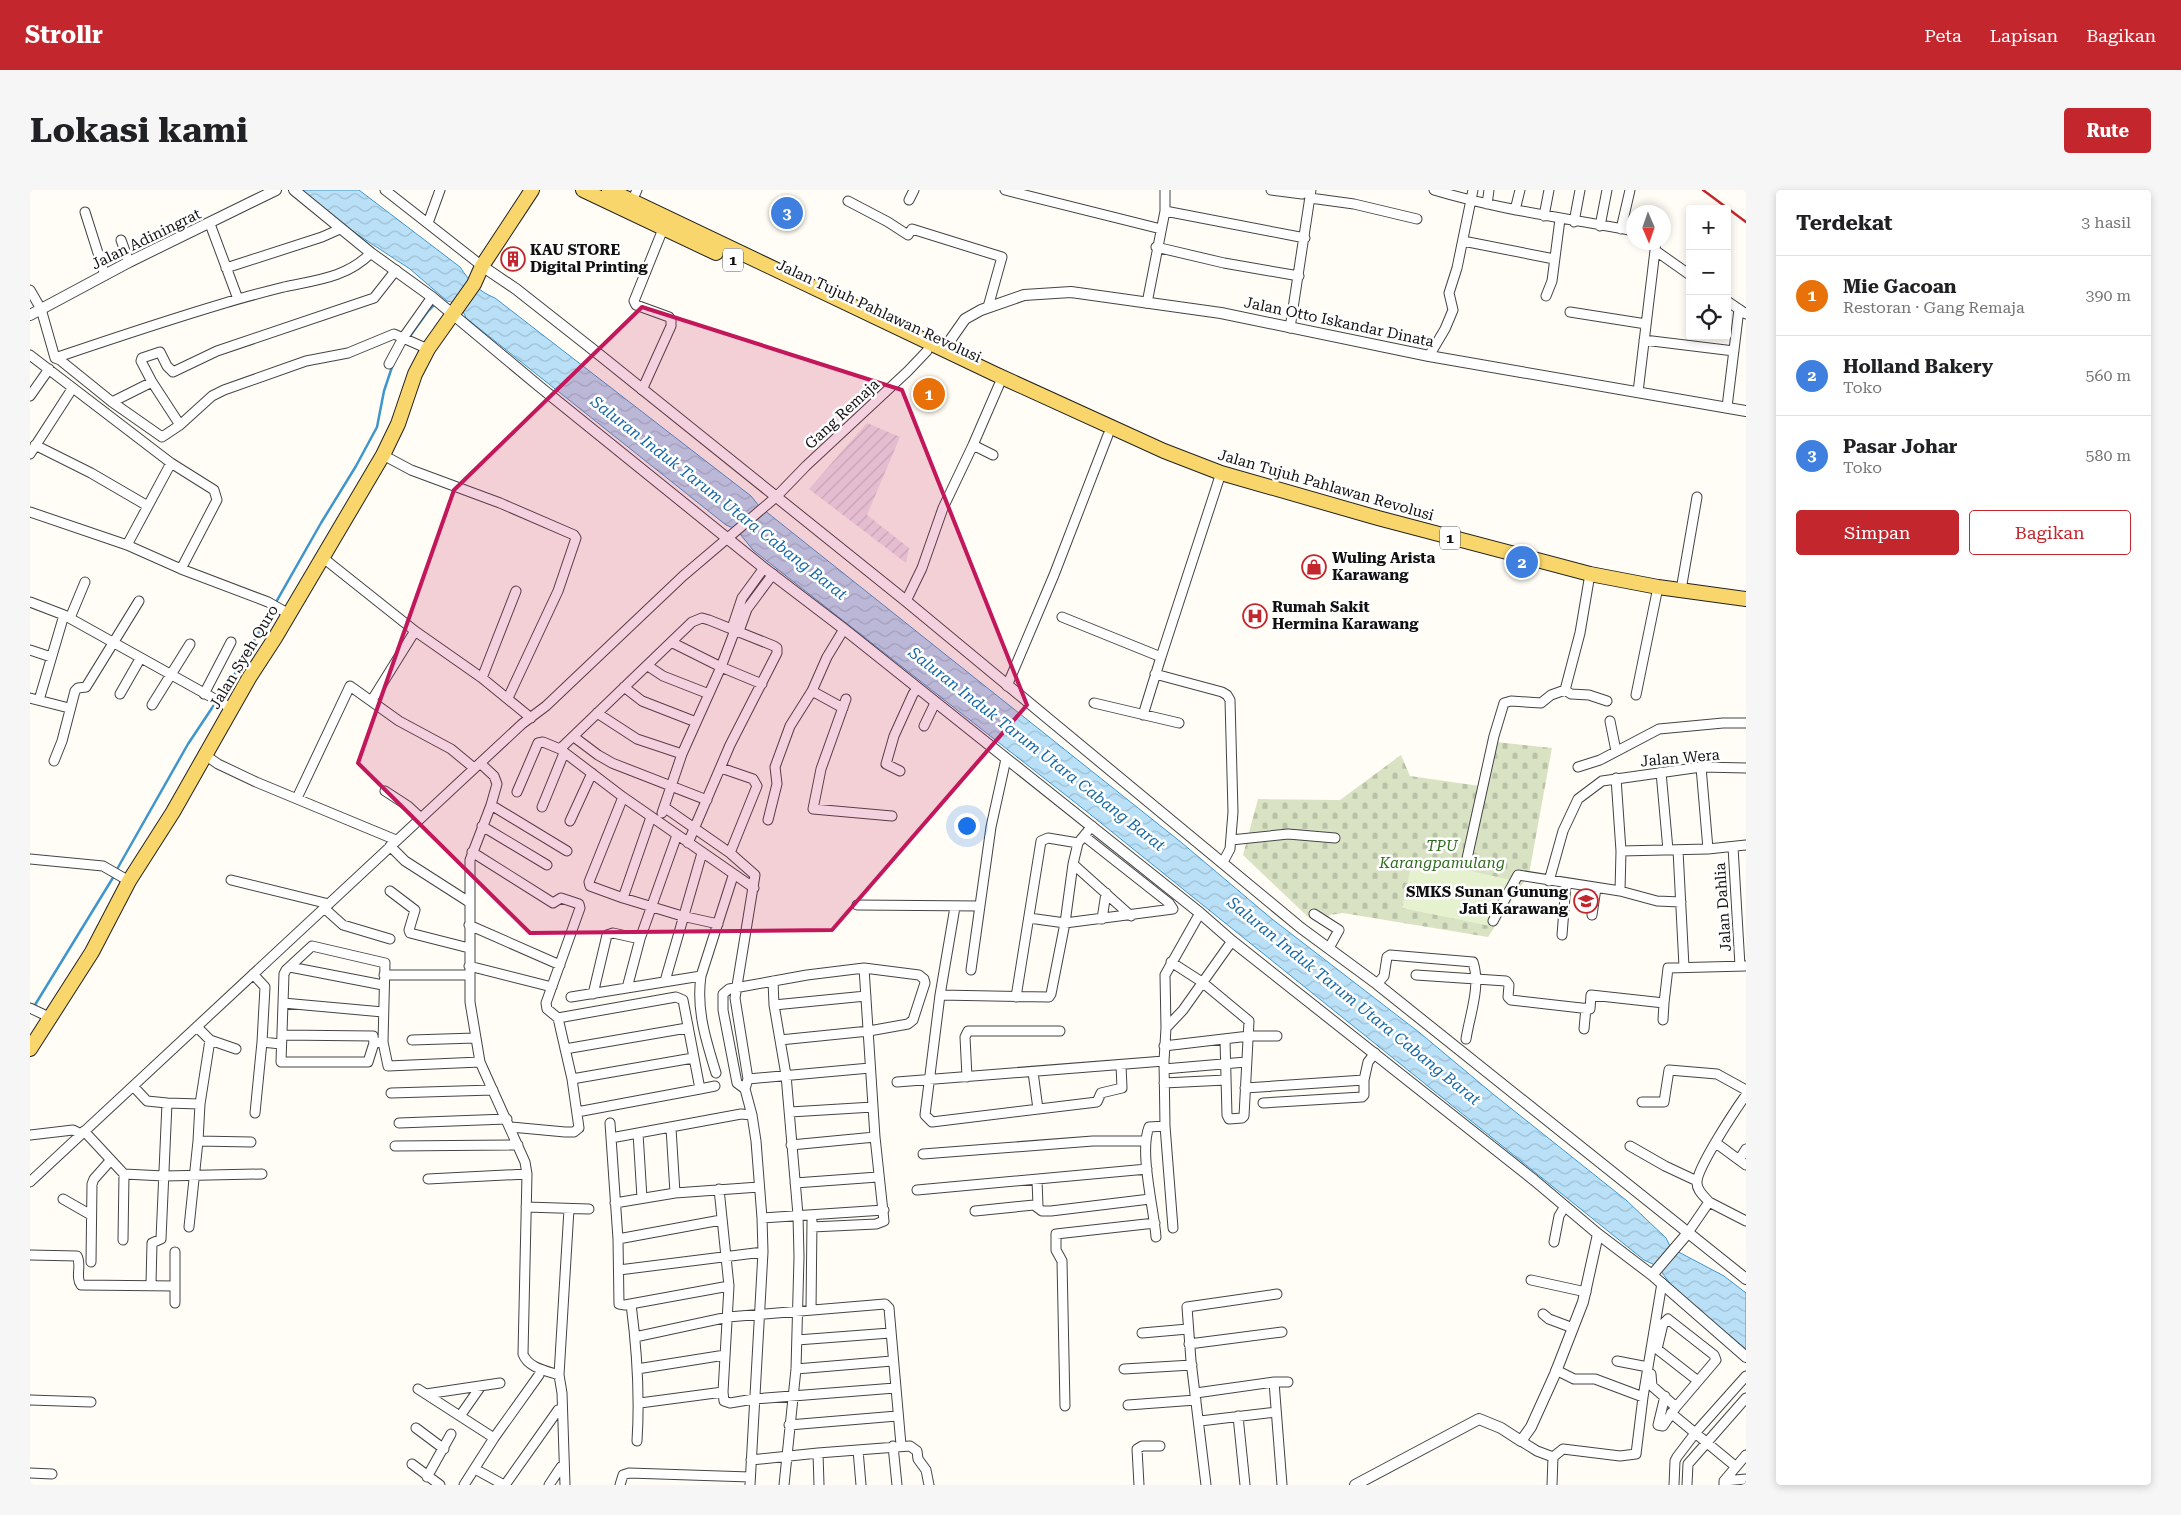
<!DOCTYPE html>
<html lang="id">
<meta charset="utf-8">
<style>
:root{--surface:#fff;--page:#f6f6f6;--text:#202124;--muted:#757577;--line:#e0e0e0;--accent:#c4262e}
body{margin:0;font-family:"Roboto Serif",serif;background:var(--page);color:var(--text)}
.controls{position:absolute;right:15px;top:15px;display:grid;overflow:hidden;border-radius:5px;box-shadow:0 2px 8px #0003}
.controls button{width:45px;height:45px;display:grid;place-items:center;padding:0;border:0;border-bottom:1px solid var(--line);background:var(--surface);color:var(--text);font:25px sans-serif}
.compass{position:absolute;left:1596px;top:15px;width:45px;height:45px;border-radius:50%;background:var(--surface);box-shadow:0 2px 8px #0003;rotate:178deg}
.you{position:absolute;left:936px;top:635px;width:18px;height:18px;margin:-12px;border:4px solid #fff;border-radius:50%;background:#1a73e8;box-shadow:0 0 0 8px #1a73e833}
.badge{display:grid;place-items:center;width:32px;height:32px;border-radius:50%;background:var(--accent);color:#fff;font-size:16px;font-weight:700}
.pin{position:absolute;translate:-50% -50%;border:2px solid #fff;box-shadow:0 1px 5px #0006}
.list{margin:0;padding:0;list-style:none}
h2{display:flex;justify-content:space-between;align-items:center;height:65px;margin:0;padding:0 20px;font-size:21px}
h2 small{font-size:16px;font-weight:400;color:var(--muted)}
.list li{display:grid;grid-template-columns:32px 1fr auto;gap:15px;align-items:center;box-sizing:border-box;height:80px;padding:0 20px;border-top:1px solid var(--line)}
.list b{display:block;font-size:19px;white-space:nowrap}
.list p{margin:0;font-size:16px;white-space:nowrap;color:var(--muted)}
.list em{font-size:16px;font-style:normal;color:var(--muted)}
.actions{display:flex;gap:10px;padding:15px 20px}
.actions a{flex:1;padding:11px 0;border:1px solid var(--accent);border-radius:5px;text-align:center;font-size:18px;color:var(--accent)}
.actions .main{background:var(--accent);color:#fff}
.icon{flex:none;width:28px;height:28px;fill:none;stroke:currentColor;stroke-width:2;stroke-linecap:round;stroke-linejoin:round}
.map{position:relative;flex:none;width:1716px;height:1295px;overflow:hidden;border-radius:5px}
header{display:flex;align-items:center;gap:30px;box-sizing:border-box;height:70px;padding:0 25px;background:var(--accent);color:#fff}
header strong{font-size:24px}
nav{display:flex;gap:28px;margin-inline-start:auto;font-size:18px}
.intro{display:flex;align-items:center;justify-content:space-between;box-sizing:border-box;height:120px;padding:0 30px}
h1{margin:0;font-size:35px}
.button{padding:12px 22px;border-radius:5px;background:var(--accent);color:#fff;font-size:18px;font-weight:700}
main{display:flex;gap:30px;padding:0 30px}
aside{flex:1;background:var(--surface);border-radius:5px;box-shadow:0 2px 8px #0003}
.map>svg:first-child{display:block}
.industrial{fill:url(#industrial-furrows)}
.cemetery{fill:url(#cemetery-stones)}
.pitch{fill:#e6f2cf}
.water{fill:url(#water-waves);stroke:#3f96cf}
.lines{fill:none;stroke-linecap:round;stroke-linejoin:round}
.stream{stroke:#3f96cf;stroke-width:2.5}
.minor-casing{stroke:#444;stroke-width:11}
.tertiary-casing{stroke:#444;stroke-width:12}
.primary-casing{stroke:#222;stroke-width:16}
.minor{stroke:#fff;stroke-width:9}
.tertiary{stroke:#fff;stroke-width:10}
.primary{stroke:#f9d66b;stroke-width:14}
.rail{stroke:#c4262e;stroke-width:2.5}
.marked{fill:#c2185b;fill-opacity:0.2;stroke:#c2185b;stroke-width:4;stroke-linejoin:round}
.labels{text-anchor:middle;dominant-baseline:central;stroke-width:5;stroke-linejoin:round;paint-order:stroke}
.shield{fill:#fff;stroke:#585858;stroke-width:1}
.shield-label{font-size:14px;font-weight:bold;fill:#111}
.street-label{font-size:15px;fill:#111;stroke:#fff}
.poi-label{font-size:15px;font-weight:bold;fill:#111;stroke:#fff;text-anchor:start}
.park-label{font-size:15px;font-style:italic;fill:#2f6b1f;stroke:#fff}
.water-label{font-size:16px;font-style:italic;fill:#1768a6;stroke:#fff}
</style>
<header>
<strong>Strollr</strong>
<nav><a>Peta</a><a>Lapisan</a><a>Bagikan</a></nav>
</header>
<div class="intro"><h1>Lokasi kami</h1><a class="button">Rute</a></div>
<main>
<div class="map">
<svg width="1716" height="1295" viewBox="0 0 1716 1295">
<defs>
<pattern id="industrial-furrows" width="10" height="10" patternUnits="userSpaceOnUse" patternTransform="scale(1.25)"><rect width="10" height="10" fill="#eee6ef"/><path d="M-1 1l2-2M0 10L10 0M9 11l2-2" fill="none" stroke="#cbc4cc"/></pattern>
<pattern id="cemetery-stones" width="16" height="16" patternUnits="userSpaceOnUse" patternTransform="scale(1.25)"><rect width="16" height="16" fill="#d9e3c4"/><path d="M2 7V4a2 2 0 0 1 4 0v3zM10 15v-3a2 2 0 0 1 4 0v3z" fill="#b9c2a7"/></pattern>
<pattern id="water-waves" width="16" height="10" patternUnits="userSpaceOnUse" patternTransform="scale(1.25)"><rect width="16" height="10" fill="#b9e0f7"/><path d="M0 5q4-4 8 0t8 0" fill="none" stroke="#9ebfd3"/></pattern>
</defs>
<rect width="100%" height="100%" fill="#fffdf5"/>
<path class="industrial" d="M837 233 870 247 837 325 879 358 876 373 779 299Z"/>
<path class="cemetery" d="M1467 552 1522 558 1499 684 1458 747 1313 723 1300 725 1290 734 1277 726 1213 665 1228 609 1310 610 1371 565 1380 586 1457 597Z"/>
<path class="pitch" d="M1383 668 1481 690 1460 736 1372 718Z"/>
<path class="water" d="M270 0H329L430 77C440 92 448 101 465 108L721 306 729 316 1152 653 1242 729 1390 843 1463 904 1596 1010 1636 1048 1641 1058 1694 1086 1716 1103V1159L1645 1100 1627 1076 1614 1070 1056 621 723 360 706 339 696 335 436 128C433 119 426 112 417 111L380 79 313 35Z"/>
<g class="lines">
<path class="stream" d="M378 149 398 121 405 114
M86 681 158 554 208 479 291 333 326 276 347 237 354 201 363 174
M0 823 84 686"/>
<g class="minor-casing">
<path id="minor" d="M355 0 452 76
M975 0 1131 39
M1241 0 1272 4 1276 0
M1404 0C1470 20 1536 28 1604 41
M1280 8 1324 14 1387 29
M879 10 884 0
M602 11 607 0
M818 11 858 32 878 45 882 39 972 67 958 117
M1457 14 1459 0
M1485 20 1490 0
M1135 21 1275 48
M55 22 75 85
M1514 26 1519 0
M1544 32 1550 0
M398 33 410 0
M180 34 208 109
M1570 36 1577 0
M1591 39 1600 0
M91 50 99 72
M1433 51 1524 69
M1126 57 1194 73 1269 86
M1626 61 1660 85
M196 78 292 47 310 39
M0 100 11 119 25 168
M1516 106 1522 91 1530 29
M1697 111 1716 124
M1117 113 1135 21V0
M1540 122 1616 134
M1260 138 1281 0
M1614 150 1704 161
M0 165 141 273 184 300 187 310 151 379
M1399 166 1415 139 1423 120 1419 103 1427 78 1443 0
M25 168 30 170 82 212 132 247 150 235 182 206 194 200 276 171 318 163 364 144 398 159
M25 168C81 149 138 130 195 113 214 107 234 102 254 97 286 90 316 88 341 63
M359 174 373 148 402 107
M612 200 641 136V130L639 127 606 115 604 111 633 39
M1608 202 1626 52
M0 206 19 179
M82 212 122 192
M1697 217 1709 119
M150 235 122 192 111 171 112 168 130 162 137 176 143 182 187 161 344 108 366 80
M5 255 61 283 116 315
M943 255 963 265
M0 264 42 199
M353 265 381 280 470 313 544 345 546 348 528 401 478 508
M0 322 97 355 151 379 238 412 259 424
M97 355 141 273
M292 367 385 441 452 488 501 528
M1651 400 1667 307
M876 411 892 378 913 318 943 255 969 195
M0 412 34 425 201 518
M1032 427 1131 467 1113 525
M40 428 55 392
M702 438 712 408 734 378
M709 441 717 419 743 384
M643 453 691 477 732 494
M0 460 21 467
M1131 467 1191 283
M618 476 633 486 679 504
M1125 484 1192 502 1197 505 1200 510 1203 622 1200 659 1193 672
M452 488 486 401
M977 496 1024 385 1078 245
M594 497 612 511 666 532
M1535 500 1541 504 1559 505 1577 511
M782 501 813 518
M90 504 110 469
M174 504 201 452
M1606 505 1628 397
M0 508 39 518
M816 509 791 579 783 619 862 626
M9 510 34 425
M342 510 385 441
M1064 513 1149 533
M122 515 160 454
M567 523 607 549 652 564
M1580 531 1586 561
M894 536 905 513
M544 547 568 565 582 573 677 610
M530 559 662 432 672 428 679 430 744 456 747 458V463L700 555 658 653
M175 565 188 574 226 592 366 650
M24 571 32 551 45 501 48 498 56 497 109 411
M450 573 464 586 467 594 461 615 440 670V812L450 872 495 972 497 984 493 1164C498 1178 517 1181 529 1185L532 1203 535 1295
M1548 577 1570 570 1629 539 1693 533H1716
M1671 577 1678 659
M691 578 723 589 727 596 700 663
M870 581 856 574 864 546 883 504 887 499
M1631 582 1638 660
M1586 588 1591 661 1590 701
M355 601 378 616 391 628
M487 602 508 553 513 552 530 559 593 607 724 698
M593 607 559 692 560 696 593 708 652 726 688 734
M267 608 320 496 369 531 421 559 444 578
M461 615 537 661
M512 617 534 563
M634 617 700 663 725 685 705 808 718 889 715 899
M632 623 652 564 691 477 705 440
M738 630 747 594 745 577 760 536 782 501 797 467 814 439
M540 631 562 583
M452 636 517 675
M1201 650 1258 644 1305 648
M360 656 375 671 439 712
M1703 657 1710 776
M1648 660 1654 777
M1591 661 1678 659 1716 655
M442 662 523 713 531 708 549 714 550 718 516 813 517 819 528 828 542 889 549 938 544 942H535L481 937
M0 669 73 676 99 691
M1436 673 1464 546 1474 513 1481 511 1511 513 1521 505 1535 500 1550 443 1560 384
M1043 674 1101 726
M201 690 299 714
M1519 691 1533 641 1548 609 1572 591 1671 577 1716 578
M360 701 385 720 379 740 380 743 439 758
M593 708 621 627
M827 715 949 716
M925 717 910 805 895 925 902 932 1067 912 1071 903 1092 898 1091 875
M294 718 313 735 360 749
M1284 724 1309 740 1299 758
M1562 725 1566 698
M999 728 1035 733 1143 719 1139 713 1054 646
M1072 729 1076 703
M1463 731 1488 685 1590 701 1627 711 1651 712
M439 735 530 775
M1532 745 1536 694
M1141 772 1172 792 1219 831 1214 926 1212 928 1199 929 1197 925 1195 850
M439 776 522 797
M260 777 353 795
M941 780 961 637 976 569
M223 784 235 797 232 852
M354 785H439
M1386 785 1476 791 1479 795 1478 807 1481 810 1560 819 1561 805 1634 813 1638 778 1716 776
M671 786C666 819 676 851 686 883
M635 791 672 663
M743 791 744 815 756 885 768 1025 769 1067 766 1179 754 1295
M1347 794 1354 786 1357 767 1360 765 1443 772C1451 796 1440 824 1436 849
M597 798 610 749 647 645
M563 804 577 745 583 743 610 749
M910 805 1019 807 1021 804 1035 733 1043 674 1048 653 1062 636
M541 807 671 786 703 686
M986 807 1011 651 1018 648 1048 653
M253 813 353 822
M744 815 836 806
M0 818 19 827
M528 828 646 807 653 810 670 899 547 922
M1633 830 1634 813
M167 837 180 850 206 859
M1136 838 1153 820 1202 751
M1554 839 1556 818
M252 845 343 846 344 853
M382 850 445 848
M353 852 344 853 338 872H251L254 784 256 780 282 756 355 773 353 852 358 876 450 872
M1134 856 1219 846H1247
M535 859 657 838
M1134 879 1216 872
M1003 882 1008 919
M937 887 935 847 938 841H1030
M542 889 663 868
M718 889 840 878
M867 892 1134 871
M1134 893 1196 890
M103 896 117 911 137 913 131 1049 122 1053 121 1094
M1215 898 1334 890 1338 872 1345 863
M670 899 685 896
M361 903 463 900
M1612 912H1634L1639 880 1687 884 1716 900
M137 913 170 914 168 951 159 1037
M1233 913 1332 907 1334 905V890
M170 914 180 850
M760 922 843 917
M225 923 232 852 251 854
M369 933 477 929
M580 933 588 1049 589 1114 595 1115 699 1096
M641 938 645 1003
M54 941 94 984 134 986 232 984
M608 943 612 1008
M0 945 43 940 51 944
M581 948 711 924 722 925
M168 951 221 952
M1686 953 1716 975
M761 955 845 947
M365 956 488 955
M1600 956 1635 976 1667 991
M893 964 1063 951H1116
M1709 970 1716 959
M398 989 497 984
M1007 990 1008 1016
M0 992 492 534 516 516 653 386 746 307 776 276 878 181 897 161
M765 993 848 987
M689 999 699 1096 693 1202 694 1211 700 1213 724 1209 865 1198
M887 1000 1117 979
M33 1009 61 1025
M1679 1012 1716 1031
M585 1013 645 1003 729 997
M496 1017 559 1019
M945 1021 1004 1015 1012 1021H1021L1120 1009
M732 1028 854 1020
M782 1037 846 1034 854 1031 845 947 834 778
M1143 1038 1135 936 1134 871 1136 838 1135 785 1170 723
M1657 1044 1679 1012C1674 1006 1667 1001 1667 993 1666 979 1706 919 1716 905
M1126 1047C1124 1019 1109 962 1119 937L1135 936
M588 1049 691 1030
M93 1050 94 984
M1524 1052 1529 1026 1535 1016
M145 1062V1113
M0 1065 47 1066C52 1075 45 1087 51 1095L145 1096
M61 1072 62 994 64 989 80 971
M589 1080 733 1062
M1501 1090 1556 1102
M601 1114C607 1160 610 1205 607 1251
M781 1120 782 1031
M1513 1124 1519 1129 1543 1138
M1112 1143 1158 1139
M605 1147 698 1127 855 1114 859 1118 871 1255
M767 1150 860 1143
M1159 1154 1252 1142
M1587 1171 1618 1177
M607 1179 695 1165
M766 1179 862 1171
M1094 1179 1162 1175
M1526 1180 1544 1189H1565L1613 1207
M1621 1184 1622 1196 1646 1217 1633 1236 1628 1235 1635 1206
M529 1185 539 1019
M1244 1192 1252 1295
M388 1199 464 1248
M1166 1203 1244 1192H1258
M396 1204 470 1193
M0 1210 61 1212
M610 1213 693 1202
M1098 1215 1166 1210
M1035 1216 1032 1071 1026 1060V1044L1125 1033
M1646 1217 1686 1170 1684 1165 1638 1129 1633 1134 1627 1159 1668 1191
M1641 1223 1705 1276
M430 1226 451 1196
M1208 1226 1215 1295
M1170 1231 1246 1222
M759 1235 867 1226
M386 1238 414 1259
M1491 1251 1507 1261 1523 1267 1533 1259 1590 1266 1606 1264 1613 1207 1632 1093
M863 1256 867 1295
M828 1260 831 1295
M788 1263 789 1295
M721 1270 788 1263 880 1256 887 1261 888 1269 896 1280 899 1295
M382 1274 410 1295
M445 1279 474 1295
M0 1283 22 1284
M397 1287 421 1244
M1694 1291 1716 1289
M434 1295 464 1248 509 1185
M475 1295 528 1220
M519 1295 531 1277
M590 1295 593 1285 599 1283 720 1287
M720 1295 733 1062 732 1028 726 951 722 925 715 899 707 893 693 820V804L699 799 777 785 834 778 889 785 894 789 895 793 883 830 878 834 839 841 750 850
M1109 1295 1107 1259 1112 1256H1130
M1176 1295 1161 1171 1157 1117 1247 1104
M1522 1295 1523 1267
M1644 1295 1645 1271 1647 1267 1666 1242 1716 1186
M1657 1295 1658 1274 1716 1208
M1694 1295V1291L1716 1265"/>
</g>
<g class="tertiary-casing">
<path id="tertiary" d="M264 0 341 63 402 107 510 197 734 378 814 439 1170 723 1202 751 1504 990 1568 1044 1622 1085 1716 1167
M452 76 486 99 566 162 876 411 1271 738 1347 794 1716 1089
M0 125 99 72 246 0
M914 159 935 129 951 120 994 105 1041 102 1191 123 1399 166 1716 221
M1622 1085 1657 1044
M1325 1295 1449 1229 1471 1238 1491 1251 1501 1237 1525 1184 1553 1112 1568 1044"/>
</g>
<g class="primary-casing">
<path id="primary" d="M553 0 686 63
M579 0 965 184 1134 261 1191 283 1348 328 1560 384 1628 397 1716 409
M0 859 62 762 99 691 143 622 219 488 245 448 353 265 368 234 385 184 398 159 444 94 452 76 502 0"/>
</g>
<use href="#minor" class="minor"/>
<use href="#tertiary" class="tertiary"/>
<use href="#primary" class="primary"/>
<path class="rail" d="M1673 0 1716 32"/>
</g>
<path class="marked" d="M612 117 872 200 997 515 802 740 500 743 328 573 424 300Z"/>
<defs>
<g id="building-ring" transform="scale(1.25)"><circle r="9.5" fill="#fff" stroke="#c4262e" stroke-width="1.5"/><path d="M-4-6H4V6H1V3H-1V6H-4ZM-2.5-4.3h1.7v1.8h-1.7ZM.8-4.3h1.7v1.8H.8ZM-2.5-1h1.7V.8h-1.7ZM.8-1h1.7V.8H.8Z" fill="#c4262e"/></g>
<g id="shop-ring" transform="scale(1.25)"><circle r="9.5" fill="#fff" stroke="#c4262e" stroke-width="1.5"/><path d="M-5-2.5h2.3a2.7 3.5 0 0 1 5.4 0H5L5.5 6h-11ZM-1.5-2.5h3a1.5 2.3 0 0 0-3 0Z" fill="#c4262e"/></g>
<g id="hospital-ring" transform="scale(1.25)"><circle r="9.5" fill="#fff" stroke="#c4262e" stroke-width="1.5"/><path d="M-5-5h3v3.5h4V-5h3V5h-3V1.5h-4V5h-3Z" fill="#c4262e"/></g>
<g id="school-ring" transform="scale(1.25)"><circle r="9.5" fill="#fff" stroke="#c4262e" stroke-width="1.5"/><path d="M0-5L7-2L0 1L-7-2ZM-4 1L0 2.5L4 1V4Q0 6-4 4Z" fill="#c4262e"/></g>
</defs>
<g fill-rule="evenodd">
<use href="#building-ring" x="483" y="69"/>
<use href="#shop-ring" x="1284" y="377"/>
<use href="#hospital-ring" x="1225" y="426"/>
<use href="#school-ring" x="1556" y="711"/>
</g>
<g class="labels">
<g class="shield">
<rect x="693" y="58.5" width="20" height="23" rx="4"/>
<rect x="1410" y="336.5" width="20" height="23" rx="4"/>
</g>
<g class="shield-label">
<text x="703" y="70">1</text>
<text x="1420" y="348">1</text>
</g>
<g class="street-label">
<text transform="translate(116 49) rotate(-26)">Jalan Adiningrat</text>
<text transform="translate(849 121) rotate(25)">Jalan Tujuh Pahlawan Revolusi</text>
<text transform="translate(1309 132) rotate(12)">Jalan Otto Iskandar Dinata</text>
<text transform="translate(812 224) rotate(-43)">Gang Remaja</text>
<text transform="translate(1296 295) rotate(16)">Jalan Tujuh Pahlawan Revolusi</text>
<text transform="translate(214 467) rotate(-59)">Jalan Syeh Quro</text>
<text transform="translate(1650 568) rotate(-5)">Jalan Wera</text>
<text transform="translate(1693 717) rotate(-94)">Jalan Dahlia</text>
</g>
<g class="poi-label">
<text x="500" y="60">KAU STORE<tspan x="500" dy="17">Digital Printing</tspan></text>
<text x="1302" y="368">Wuling Arista<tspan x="1302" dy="17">Karawang</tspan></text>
<text x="1242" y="417">Rumah Sakit<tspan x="1242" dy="17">Hermina Karawang</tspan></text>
<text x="1538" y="702" text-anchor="end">SMKS Sunan Gunung<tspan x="1538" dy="17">Jati Karawang</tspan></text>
</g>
<g class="park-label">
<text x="1412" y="656">TPU<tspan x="1412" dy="17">Karangpamulang</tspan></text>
</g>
<g class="water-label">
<text transform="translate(689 308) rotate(38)">Saluran Induk Tarum Utara Cabang Barat</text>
<text transform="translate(1007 559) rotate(38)">Saluran Induk Tarum Utara Cabang Barat</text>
<text transform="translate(1324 811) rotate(39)">Saluran Induk Tarum Utara Cabang Barat</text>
</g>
</g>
</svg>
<div class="controls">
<button>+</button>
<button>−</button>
<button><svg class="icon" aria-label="locate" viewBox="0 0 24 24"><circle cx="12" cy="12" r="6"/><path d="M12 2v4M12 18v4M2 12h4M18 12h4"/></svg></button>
</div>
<svg class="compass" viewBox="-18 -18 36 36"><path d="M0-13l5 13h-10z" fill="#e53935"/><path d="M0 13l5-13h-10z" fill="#757577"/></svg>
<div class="you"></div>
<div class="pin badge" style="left:899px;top:204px;background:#e8710a">1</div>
<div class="pin badge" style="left:1492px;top:372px;background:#3f7fe0">2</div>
<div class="pin badge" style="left:757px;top:23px;background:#3f7fe0">3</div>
</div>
<aside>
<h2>Terdekat<small>3 hasil</small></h2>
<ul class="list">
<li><span class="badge" style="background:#e8710a">1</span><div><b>Mie Gacoan</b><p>Restoran · Gang Remaja</p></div><em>390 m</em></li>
<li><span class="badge" style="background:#3f7fe0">2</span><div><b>Holland Bakery</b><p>Toko</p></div><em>560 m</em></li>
<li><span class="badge" style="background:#3f7fe0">3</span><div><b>Pasar Johar</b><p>Toko</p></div><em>580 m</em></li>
</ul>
<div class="actions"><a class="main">Simpan</a><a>Bagikan</a></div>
</aside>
</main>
